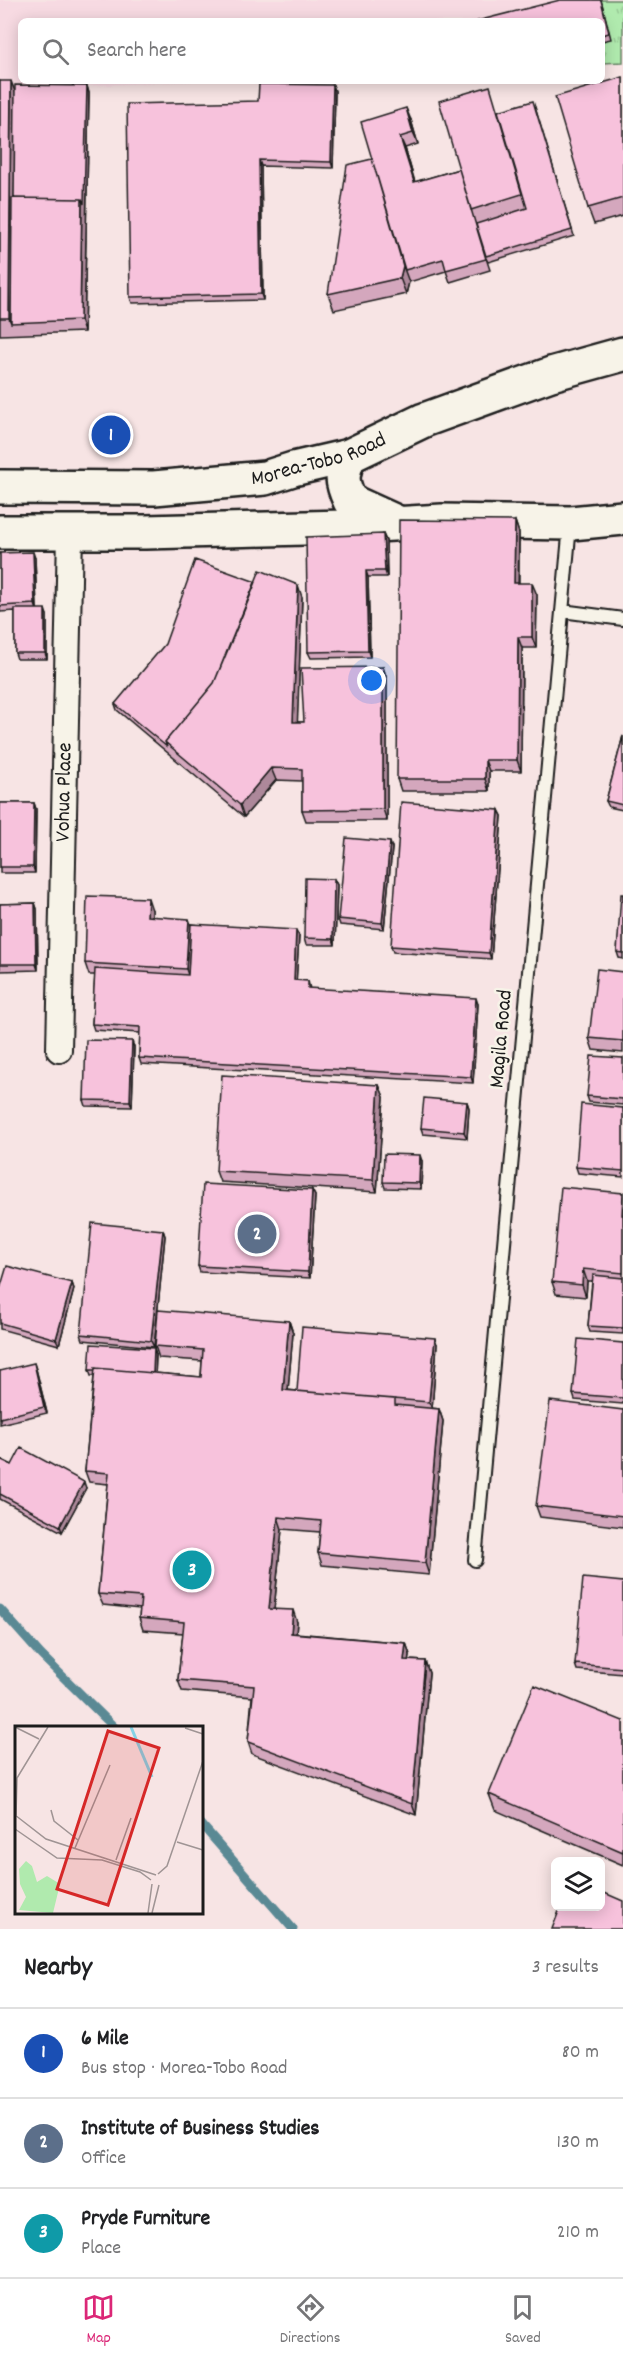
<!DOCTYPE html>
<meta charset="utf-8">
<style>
:root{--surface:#fff;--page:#f2f2f2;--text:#202124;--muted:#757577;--line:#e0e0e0;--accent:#db2777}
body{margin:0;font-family:Dekko,sans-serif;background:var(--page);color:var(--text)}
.controls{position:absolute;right:18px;bottom:18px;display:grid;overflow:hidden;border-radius:9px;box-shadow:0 3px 15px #0003}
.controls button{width:54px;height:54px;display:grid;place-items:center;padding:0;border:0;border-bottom:2px solid var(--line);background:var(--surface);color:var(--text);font:30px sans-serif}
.you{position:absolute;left:372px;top:681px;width:21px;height:21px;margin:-15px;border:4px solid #fff;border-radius:50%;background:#1a73e8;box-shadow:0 0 0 9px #1a73e833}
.badge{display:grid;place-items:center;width:39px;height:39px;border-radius:50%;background:var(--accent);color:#fff;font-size:20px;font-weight:700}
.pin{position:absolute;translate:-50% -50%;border:3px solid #fff;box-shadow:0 2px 6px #0006}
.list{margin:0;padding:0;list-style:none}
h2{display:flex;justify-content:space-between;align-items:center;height:78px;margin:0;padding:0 24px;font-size:26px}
h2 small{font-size:20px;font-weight:400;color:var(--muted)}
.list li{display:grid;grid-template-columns:39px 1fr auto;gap:18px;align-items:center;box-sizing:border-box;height:90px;padding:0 24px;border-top:2px solid var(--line)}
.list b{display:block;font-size:22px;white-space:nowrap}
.list p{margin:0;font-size:20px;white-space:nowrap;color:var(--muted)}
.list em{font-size:20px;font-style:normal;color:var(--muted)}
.icon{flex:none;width:33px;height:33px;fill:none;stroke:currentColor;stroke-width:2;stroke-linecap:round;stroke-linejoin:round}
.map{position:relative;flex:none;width:623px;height:1929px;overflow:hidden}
.search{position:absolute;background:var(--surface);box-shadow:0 3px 15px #0003;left:18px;right:18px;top:18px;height:66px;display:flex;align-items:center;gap:15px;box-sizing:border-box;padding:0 21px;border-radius:9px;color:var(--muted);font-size:22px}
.sheet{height:348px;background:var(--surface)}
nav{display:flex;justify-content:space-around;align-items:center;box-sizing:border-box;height:84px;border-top:2px solid var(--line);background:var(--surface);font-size:16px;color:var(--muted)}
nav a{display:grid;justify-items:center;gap:3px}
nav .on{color:var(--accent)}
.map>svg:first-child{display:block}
.built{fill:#f7dae2}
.grass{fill:url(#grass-tufts);stroke:#668365;stroke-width:1.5}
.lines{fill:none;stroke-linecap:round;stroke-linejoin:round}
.stream{stroke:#5a8994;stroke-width:9}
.lane-casing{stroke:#1c1c1c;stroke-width:16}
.street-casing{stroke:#1c1c1c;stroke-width:28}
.highway-casing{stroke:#1c1c1c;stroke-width:38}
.lane{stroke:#f7f3e8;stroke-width:12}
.street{stroke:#f7f3e8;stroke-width:24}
.highway{stroke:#f7f3e8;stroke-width:33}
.wall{fill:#d4a7bd;stroke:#1c1c1c;stroke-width:1.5}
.shaded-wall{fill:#ad889a;stroke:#1c1c1c;stroke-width:1.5}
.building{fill:#f7c2dc;stroke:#1c1c1c;stroke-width:1.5}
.labels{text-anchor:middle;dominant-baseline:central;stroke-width:5;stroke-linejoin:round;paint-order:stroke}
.street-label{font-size:22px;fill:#1c1c1c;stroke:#f7f3e8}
.inset-river{fill:none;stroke:#84d1e4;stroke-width:3}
.inset-road{fill:none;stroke:#9f9494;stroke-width:1.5}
.view{fill:#d62828;fill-opacity:0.15;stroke:#d62828;stroke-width:3}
.inset-edge{fill:none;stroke:#1c1c1c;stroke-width:3}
</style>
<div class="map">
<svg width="623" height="1929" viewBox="0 0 623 1929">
<defs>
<pattern id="grass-tufts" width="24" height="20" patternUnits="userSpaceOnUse" patternTransform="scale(1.5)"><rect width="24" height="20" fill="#b0eaae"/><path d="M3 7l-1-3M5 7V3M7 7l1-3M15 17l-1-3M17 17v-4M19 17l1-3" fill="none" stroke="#97c895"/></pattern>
</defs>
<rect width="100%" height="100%" fill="#f7e4e4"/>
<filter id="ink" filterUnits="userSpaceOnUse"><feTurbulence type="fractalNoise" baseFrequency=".0167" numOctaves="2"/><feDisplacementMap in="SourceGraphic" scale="12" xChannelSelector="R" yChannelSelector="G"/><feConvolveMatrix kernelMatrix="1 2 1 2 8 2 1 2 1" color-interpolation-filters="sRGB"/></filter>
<g filter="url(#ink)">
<path class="built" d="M0 0H623V62L602 63V21H21V81H194L0 90Z"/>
<path class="grass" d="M589 0H623V62L602 63V21Z"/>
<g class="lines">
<path class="stream" d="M0 1609 41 1655 115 1728
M201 1824 293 1929"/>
<g class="lane-casing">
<path id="lane" d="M562 611 623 619
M475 1560 570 525"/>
</g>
<g class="street-casing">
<g id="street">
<path id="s1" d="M59 1050 70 533"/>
</g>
</g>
<g class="highway-casing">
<g id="highway">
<path d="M349 456C341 477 341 481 350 501L394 521"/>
<path id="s2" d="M0 487 154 488 265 478 293 469 349 456 424 420 551 374 623 354"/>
<path d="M0 532H145L344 527 442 521 571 523 623 518"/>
</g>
</g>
<use href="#lane" class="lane"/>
<use href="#street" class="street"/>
<use href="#highway" class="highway"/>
</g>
<path class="wall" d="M560 0H601L611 39 602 41V21Z
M623 77V216L594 224 588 208Z
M0 81 15 92 87 86 89 93 84 332 0 335Z
M333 85 335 91 333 168 261 166 263 300 132 303 130 297 258 101Z
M535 107 574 236 488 262 486 258 490 270 450 282 446 271 409 282 406 294 334 310 328 294 372 159 411 120 418 144 405 148 415 182 459 169 499 111Z
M515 521 519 533V583L537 595 536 648H522L521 771H489V791H401L397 779Z
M383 534 386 541 387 577H368L370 657 311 658 308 652Z
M0 553 35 558 37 609 47 615V659H17L15 653V611L0 612Z
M256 582 302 597 297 722H304L383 667 387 679V821H306L302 810V781L276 780 244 817 117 710 115 704Z
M623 736V810L609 807 606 801Z
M0 803H34L36 809 35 873H0Z
M499 810 502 816 491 959 393 952 391 946Z
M392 848 384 929 340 925 338 919Z
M334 879 337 885 335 945H306L304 938Z
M623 894V959L619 958 617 952Z
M35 903 37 909 38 970 0 971V904Z
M152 910V917L191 924 299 936 296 980 308 981 310 989 478 1004 473 1083 141 1064 139 1058 140 1033 94 1030 92 1024 95 975H89L85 963Z
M623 972V1053L593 1050 589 1038Z
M134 1047 132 1107 86 1106 84 1100Z
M623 1058V1105L589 1102 587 1096Z
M379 1085 384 1097 377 1192 220 1182 216 1171Z
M467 1102 469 1108 467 1138 423 1134 421 1128Z
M623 1108V1177L578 1173 576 1167Z
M422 1161 421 1189 385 1188 383 1182Z
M312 1190 315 1196 310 1278 200 1272 198 1266Z
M623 1193V1334L590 1332 588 1326 592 1281H587L586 1297 556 1294 552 1282Z
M163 1230 165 1236 154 1347 83 1340 81 1334Z
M72 1283 74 1289 59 1345 0 1329V1289Z
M289 1321 293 1333 288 1390 297 1391 437 1344 432 1408 439 1409 443 1421 429 1575 322 1565 318 1553 320 1532 282 1529 274 1609 297 1622 296 1633 406 1643 410 1655 409 1660 425 1661 429 1673 416 1815 252 1754 248 1742 252 1697 182 1691 178 1680 183 1633 143 1630 139 1618 140 1609 103 1605 98 1594 108 1484 89 1482 85 1471 94 1376H91L89 1370 156 1355 155 1373 201 1377 202 1361 159 1358 155 1346Z
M623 1343V1404L575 1400 573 1394Z
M36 1369 47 1413 0 1424V1371Z
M623 1410V1527L540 1517 536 1506Z
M0 1459 12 1465 86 1488 62 1532 0 1499Z
M623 1582V1674L577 1670 575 1664Z
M623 1721V1865L495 1810 489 1794Z"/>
<path class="shaded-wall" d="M11 81 17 97 11 323 9 318Z
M333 85 335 91 333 168 331 162Z
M87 86 89 93 84 332 80 320 82 199Z
M406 108 411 120 418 144 413 133Z
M400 137 405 148 418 194 414 182Z
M259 160 261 166 263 300 261 294Z
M403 266 409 282 406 294 400 278Z
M515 521 519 533 518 595 514 583Z
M383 534 386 541 387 577 385 571Z
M33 552 35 558 37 610 35 604Z
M366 571 368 577 370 657 368 651Z
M532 583 537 595 536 648 532 637Z
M298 585 302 597 297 733 293 722Z
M45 609 47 615V659L45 653Z
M518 637 522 648 521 771 517 760Z
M383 667 387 679V821L383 809Z
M485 760 489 771V791L485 779Z
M271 768 276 780 244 817 240 805Z
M34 803 36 809 35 873 33 867Z
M499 810 502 816 491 959 489 953Z
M390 842 392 848 384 929 382 923Z
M334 879 337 885 335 945 333 939Z
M148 898 152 910V928L147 916Z
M35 903 37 909 38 970 36 964Z
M189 919 193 930 190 981 186 969Z
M296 930 299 936 296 986 294 980Z
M476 998 478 1004 473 1083 471 1077Z
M132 1041 134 1047 132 1107 130 1101Z
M379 1085 384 1097 377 1192 373 1180Z
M467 1102 469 1108 467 1138 464 1132Z
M420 1155 422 1161 421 1189 419 1183Z
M312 1190 315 1196 310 1278 308 1272Z
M163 1230 165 1236 154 1347 151 1341Z
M583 1269 587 1281 586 1297 582 1285Z
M72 1283 74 1289 59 1345 56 1339Z
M289 1321 293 1333 287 1401 283 1390Z
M435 1338 437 1344 432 1409 429 1402Z
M154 1348 156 1355 155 1381 153 1375Z
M34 1363 36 1369 47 1413 44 1407Z
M439 1409 443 1421 429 1575 425 1563Z
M84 1482 86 1488 62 1532 60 1526Z
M278 1517 282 1529 273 1620 269 1609Z
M293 1610 297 1622 295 1645 291 1633Z
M406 1643 410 1655 408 1671 404 1660Z
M425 1661 429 1673 416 1815 412 1804Z"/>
<path class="building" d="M560 0H601L609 33 602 35V21H477Z
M623 77V198L588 208 555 97Z
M0 81H11L9 318H0Z
M259 84 333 85 331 162 259 160 261 294 130 297 127 104 258 101Z
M15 85 87 86 84 204 82 199 14 198Z
M490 86 522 194 471 210 439 101Z
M533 101 572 230 486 256 476 224 527 208 498 111Z
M406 108 413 133 400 137 414 182 459 169 486 259 446 270 443 259 405 270 361 122Z
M372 159 403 266 400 278 328 294 347 165Z
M12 198 82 199 80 320 11 323Z
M399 520 515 521 514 583H532V637H518L517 760H485V779H397Z
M383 534 385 571H366L368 651 308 652 306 537Z
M33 552 35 604 0 606V553Z
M195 560 256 582 214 683 165 742 167 747 115 704 165 644Z
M260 570 298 585 293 722H304L301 668 383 667V809L302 810V769L271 768 240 805 165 742 214 683Z
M15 609H45V653H15Z
M623 736V805L606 801Z
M401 802 499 810 489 953 391 946Z
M0 803H34L33 867H0Z
M346 838 390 842 382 923 338 919Z
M305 878 334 879 333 939 304 938Z
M621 894H623V953L617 952Z
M87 896 148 898 147 916 189 919 186 969 85 963Z
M35 903 36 964H0V904Z
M191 924 296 930 294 980 308 981V988L476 998 471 1077 139 1058 140 1027 92 1024 95 969 188 975Z
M597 969 623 972V1041L589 1038Z
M86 1040 132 1041 130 1101 84 1100Z
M591 1056 623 1058V1099L587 1096Z
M222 1075 379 1085 373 1180 216 1171Z
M424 1098 467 1102 464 1132 421 1128Z
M581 1104 623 1108V1171L576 1167Z
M384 1154 420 1155 419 1183 383 1182Z
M203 1184 312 1190 308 1272 198 1266Z
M561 1187 623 1193 622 1215H623V1273L583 1269 582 1285 552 1282Z
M92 1223 163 1230 151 1341 81 1334Z
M7 1266 72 1283 56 1339 0 1323V1289Z
M593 1275 623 1278V1328L588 1326Z
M158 1310 289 1321 283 1390 395 1399V1405L439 1409 425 1563 318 1553 321 1521 278 1517 269 1609 293 1610 291 1633 406 1643 404 1660 425 1661 412 1804 248 1742 254 1686 178 1680 184 1622 139 1618 141 1597 98 1594 109 1473 85 1471 95 1368 201 1377 203 1350 155 1346Z
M302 1327 435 1338 429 1402 297 1391Z
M578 1339 623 1343V1398L573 1394Z
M91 1344 154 1348 153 1373 95 1368V1370H89Z
M34 1363 44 1407 0 1418V1371Z
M550 1401 623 1410V1516L536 1506Z
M21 1448 84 1482 60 1526 0 1494V1459L12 1465Z
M583 1578 623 1582V1668L575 1664Z
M534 1685 623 1721V1852L489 1794Z
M600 1891 623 1901V1929H552L561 1906H600Z"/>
</g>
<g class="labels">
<g class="street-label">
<text stroke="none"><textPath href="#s2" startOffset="322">Morea-Tobo Road</textPath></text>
<text stroke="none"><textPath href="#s1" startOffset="258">Vohua Place</textPath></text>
<text transform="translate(502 1039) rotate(-85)">Magila Road</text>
</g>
</g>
<g transform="translate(15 1726)">
<rect width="188" height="188" fill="#f7e4e4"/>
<path d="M11 135 17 140 22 156 32 150 45 158 38 187 4 184 11 171 5 158 4 143Z" fill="#b0eaae"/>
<path class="inset-river" d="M116 1 137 51"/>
<path class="inset-road" d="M0 1 24 13M170 2 188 8M36 84 39 95 63 114M0 89 31 113 141 149M1 89 2 52 33 1M0 103 42 132 87 134 125 146 136 154M162 116 188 124M60 122 95 39M101 134 116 92M143 148 152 140 188 35M133 187 137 158M137 187 144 159"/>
<path class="view" d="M93 5 144 22 93 179 42 163Z"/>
<rect width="188" height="188" class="inset-edge"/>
</g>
</svg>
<div class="controls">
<button><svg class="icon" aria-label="layers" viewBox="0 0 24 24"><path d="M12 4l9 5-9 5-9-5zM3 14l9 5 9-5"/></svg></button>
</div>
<div class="you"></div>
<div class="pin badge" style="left:111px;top:435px;background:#1a4fb4">1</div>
<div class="pin badge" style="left:257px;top:1234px;background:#5c6f8a">2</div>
<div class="pin badge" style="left:192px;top:1570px;background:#0f9aa8">3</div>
<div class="search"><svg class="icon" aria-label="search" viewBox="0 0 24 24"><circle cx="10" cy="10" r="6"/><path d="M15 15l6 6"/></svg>Search here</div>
</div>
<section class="sheet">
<h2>Nearby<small>3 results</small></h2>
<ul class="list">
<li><span class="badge" style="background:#1a4fb4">1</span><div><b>6 Mile</b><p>Bus stop · Morea-Tobo Road</p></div><em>80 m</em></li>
<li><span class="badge" style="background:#5c6f8a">2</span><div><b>Institute of Business Studies</b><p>Office</p></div><em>130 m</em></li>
<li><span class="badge" style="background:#0f9aa8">3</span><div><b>Pryde Furniture</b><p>Place</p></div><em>210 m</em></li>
</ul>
</section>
<nav>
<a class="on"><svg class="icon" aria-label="map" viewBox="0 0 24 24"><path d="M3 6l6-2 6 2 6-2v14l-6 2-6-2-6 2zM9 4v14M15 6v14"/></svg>Map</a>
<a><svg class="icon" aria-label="directions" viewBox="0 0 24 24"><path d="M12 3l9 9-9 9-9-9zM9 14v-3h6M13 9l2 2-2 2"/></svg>Directions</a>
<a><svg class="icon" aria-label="saved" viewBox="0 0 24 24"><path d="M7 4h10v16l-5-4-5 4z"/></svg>Saved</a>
</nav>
